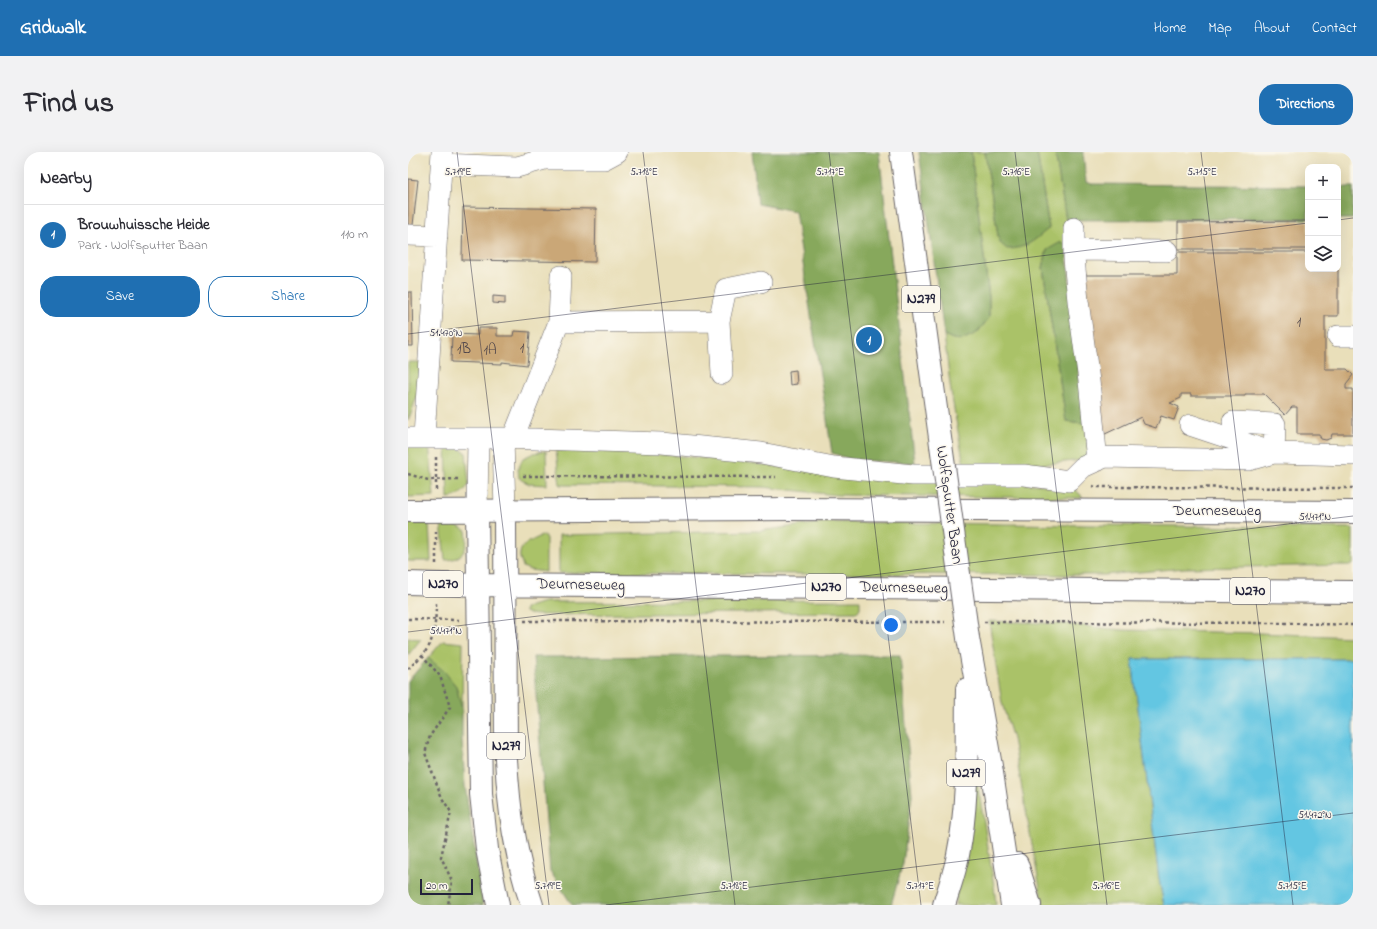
<!DOCTYPE html>
<meta charset="utf-8">
<style>
:root{--surface:#fff;--page:#f2f2f3;--text:#2b2b33;--muted:#7c7c81;--line:#e1e1e2;--accent:#1f6fb2}
body{margin:0;font-family:"Indie Flower",sans-serif;background:var(--page);color:var(--text)}
.controls{position:absolute;right:12px;top:12px;display:grid;overflow:hidden;border-radius:8px;box-shadow:0 4px 16px #0002}
.controls button{width:36px;height:36px;display:grid;place-items:center;padding:0;border:0;border-bottom:1px solid var(--line);background:var(--surface);color:var(--text);font:20px sans-serif}
.scale{position:absolute;left:12px;bottom:10px;width:53px;box-sizing:border-box;padding-left:4px;border:2px solid #22223b;border-top:0;font-size:11px;line-height:14px;white-space:nowrap;color:#22223b;-webkit-text-stroke:3px #fbf7ec;paint-order:stroke}
.you{position:absolute;left:483px;top:473px;width:14px;height:14px;margin:-10px;border:3px solid #fff;border-radius:50%;background:#1a73e8;box-shadow:0 0 0 6px #1a73e833}
.badge{display:grid;place-items:center;width:26px;height:26px;border-radius:50%;background:var(--accent);color:#fff;font-size:13px;font-weight:700}
.pin{position:absolute;translate:-50% -50%;border:2px solid #fff;box-shadow:0 1px 4px #0006}
.list{margin:0;padding:0;list-style:none}
h2{display:flex;justify-content:space-between;align-items:center;height:52px;margin:0;padding:0 16px;font-size:17px}
h2 small{font-size:13px;font-weight:400;color:var(--muted)}
.list li{display:grid;grid-template-columns:26px 1fr auto;gap:12px;align-items:center;box-sizing:border-box;height:60px;padding:0 16px;border-top:1px solid var(--line)}
.list b{display:block;font-size:15px;white-space:nowrap}
.list p{margin:0;font-size:13px;white-space:nowrap;color:var(--muted)}
.list em{font-size:13px;font-style:normal;color:var(--muted)}
.actions{display:flex;gap:8px;padding:12px 16px}
.actions a{flex:1;padding:9px 0;border:1px solid var(--accent);border-radius:16px;text-align:center;font-size:14px;color:var(--accent)}
.actions .main{background:var(--accent);color:#fff}
.icon{flex:none;width:22px;height:22px;fill:none;stroke:currentColor;stroke-width:2;stroke-linecap:round;stroke-linejoin:round}
.map{position:relative;flex:none;width:945px;height:753px;overflow:hidden;border-radius:16px}
header{display:flex;align-items:center;gap:24px;box-sizing:border-box;height:56px;padding:0 20px;background:var(--accent);color:#fff}
header strong{font-size:19px}
nav{display:flex;gap:22px;margin-inline-start:auto;font-size:14px}
.intro{display:flex;align-items:center;justify-content:space-between;box-sizing:border-box;height:96px;padding:0 24px}
h1{margin:0;font-size:28px}
.button{padding:10px 18px;border-radius:16px;background:var(--accent);color:#fff;font-size:14px;font-weight:700}
main{display:flex;gap:24px;padding:0 24px}
aside{flex:1;background:var(--surface);border-radius:16px;box-shadow:0 4px 16px #0002}
.map>svg:first-child{display:block}
.green{fill:#aac267;stroke:#667251}
.forest{fill:#87a85c;stroke:#54654c}
.water{fill:#64c6e2;stroke:#43748e}
.building{fill:#caa777}
.lines{fill:none;stroke-linecap:round;stroke-linejoin:round}
.minor-casing{stroke:#686467;stroke-width:22}
.major-casing{stroke:#686467;stroke-width:24}
.path{stroke:#686467;stroke-width:2.5;stroke-dasharray:3 3;stroke-linecap:butt}
.minor{stroke:#fff;stroke-width:21}
.major{stroke:#fff;stroke-width:22}
.major-bridge-casing{stroke:#686467;stroke-width:24;stroke-linecap:butt}
.major-bridge{stroke:#fff;stroke-width:22}
.ticks{fill:none;stroke:#22223b;stroke-width:1;stroke-opacity:0.45}
.labels{text-anchor:middle;dominant-baseline:central;stroke-width:3;stroke-linejoin:round;paint-order:stroke}
.number-label{font-size:14px;fill:#4c434a}
.shield{fill:#fbf7ec;stroke:#636270;stroke-width:1}
.shield-label{font-size:15px;font-weight:bold;fill:#22223b}
.street-label{font-size:16px;fill:#22223b;stroke:#fbf7ec}
.ticks-label{font-size:10px;text-anchor:middle;fill:#22223b;stroke:#fbf7ec;stroke-width:3;stroke-linejoin:round;paint-order:stroke}
</style>
<header>
<strong>Gridwalk</strong>
<nav><a>Home</a><a>Map</a><a>About</a><a>Contact</a></nav>
</header>
<div class="intro"><h1>Find us</h1><a class="button">Directions</a></div>
<main>
<aside>
<h2>Nearby<small></small></h2>
<ul class="list">
<li><span class="badge">1</span><div><b>Brouwhuissche Heide</b><p>Park · Wolfsputter Baan</p></div><em>110 m</em></li>
</ul>
<div class="actions"><a class="main">Save</a><a>Share</a></div>
</aside>
<div class="map">
<svg width="945" height="753" viewBox="0 0 945 753">
<rect width="100%" height="100%" fill="#fbf7ec"/>
<filter id="ink" filterUnits="userSpaceOnUse"><feTurbulence type="fractalNoise" baseFrequency=".025" numOctaves="2"/><feDisplacementMap in="SourceGraphic" scale="8" xChannelSelector="R" yChannelSelector="G"/><feConvolveMatrix kernelMatrix="1 2 1 2 8 2 1 2 1" color-interpolation-filters="sRGB"/></filter>
<filter id="wash" filterUnits="userSpaceOnUse"><feTurbulence type="fractalNoise" baseFrequency=".012" numOctaves="4" result="noise"/><feDisplacementMap in="SourceGraphic" scale="16" xChannelSelector="R" yChannelSelector="G"/><feGaussianBlur stdDeviation="0.9" result="paint"/><feColorMatrix in="noise" values="0 0 0 0 0 0 0 0 0 0 0 0 0 0 0 0 0 1.4 0 .05"/><feComposite in="paint" operator="in"/></filter>
<g filter="url(#wash)">
<rect width="100%" height="100%" fill="#e9dfba"/>
<path class="green" d="M563 0H577L591 90 641 76 629 0H647L658 68V93L639 98 635 116 658 269 676 271 683 307 639 312 556 313 543 240 536 183 545 187 581 166V145Z
M0 210H19L4 259 0 268Z
M21 292 26 344 0 345V293Z
M38 295H49L58 301 61 333C54 341 50 345 40 346Z
M148 298C223 299 298 305 372 315L653 334 667 338 673 343 674 346 428 343 355 335 152 333Z
M138 299 139 333 121 332 111 326 110 317 115 306 126 301Z
M417 370 945 376V413L777 416 696 423 151 421V383L351 379Z
M0 371 21 372 23 409H0Z
M33 371 47 372 58 379C61 396 55 408 37 408Z
M133 384H138V420L122 418 115 415C114 411 111 406 112 402 112 392 126 388 133 384Z
M452 448V456L449 460 130 463 121 462 117 460V457L123 454 137 450Z
M581 469 659 472 714 478 851 481 945 485V507H724L751 727 756 753H635L605 587 594 551Z
M0 486 13 487 0 503Z
M35 489 55 491 54 557 48 534 20 506Z
M567 614 586 734 588 753H547Z"/>
<path class="forest" d="M344 0H471L507 311 445 308 424 301 387 59 350 52Z
M511 0H563L581 145V166L569 181 554 188 545 187 536 183Z
M577 0H629L641 76C627 88 618 97 599 97L591 90Z
M647 0H675L678 30 684 32 900 34V67L658 68Z
M930 35H945V67H930Z
M653 90 658 93 676 271 658 269 635 116 639 98Z
M492 503 504 643 495 711 483 753H164L142 719 125 505Z
M20 506 36 519 48 534 54 557V587L57 634 75 753H0V529Z"/>
<path class="water" d="M724 507H945V753H756L751 727Z"/>
<g id="blocks">
<path class="building" d="M0 27 10 28 5 73 0 72Z
M55 55 188 57 187 110 54 108Z
M900 69V97H770V70Z
M769 100H900V117H930V164H917V217H939L945 223 938 232V237H945V282H924L923 286 918 288 913 287 911 282H889V255H884L877 263 856 242H837V244H783V242H773V246L762 251 771 255 766 268 753 264 748 276 736 272 733 265 695 283 673 123H769Z
M0 140H4L5 194H0Z
M85 144 97 145V152L85 151Z
M70 176H89V184H105L106 179 122 180 119 213 94 210V212L43 210 44 182 70 183Z
M388 218 389 232 382 233 381 219Z"/>
</g>
</g>
<g filter="url(#ink)">
<use href="#blocks" fill-opacity="0" stroke="#686467" stroke-width="1"/>
<g class="lines">
<g class="minor-casing">
<path id="minor" d="M33 12 109 15 137 7H196L209 0
M666 76V106L670 149 681 229 689 309
M0 83 29 84
M666 98 759 99
M151 170 311 169
M930 184H945
M314 222 311 169 318 137 353 130
M782 273 866 301 867 272 825 270
M16 285 34 0
M0 286H95L254 291 353 301 426 315 505 323H616L661 329 675 315 697 305 841 308 866 301 945 303
M95 286 97 359
M105 286 151 170 153 124
M69 359 70 286"/>
</g>
<g class="major-casing">
<path id="major" d="M493 0 533 293
M0 359 384 357 945 360
M69 359 73 642 79 697 90 753
M97 359 98 607C101 659 107 703 124 753
M0 431 70 433 945 440
M560 486 583 614 604 753
M609 712 622 753
M536 753C541 736 547 720 550 703 561 649 558 592 559 537"/>
</g>
<path class="path" d="M28 305V340
M0 322 20 328 50 327
M115 324 368 325
M684 334 688 335 945 336
M28 412V379
M0 467 51 468
M116 469 537 470
M576 470 883 471 945 473
M14 503 32 524 42 555 22 584 17 601 34 646 43 660 33 705 44 729 40 753
M0 517C7 510 16 503 21 494 27 481 28 465 28 451"/>
<use href="#minor" class="minor"/>
<use href="#major" class="major"/>
<g class="major-bridge-casing">
<path id="major-bridge" d="M533 293 560 486"/>
</g>
<use href="#major-bridge" class="major-bridge"/>
</g>
</g>
<path class="ticks" d="M49 0 141 753M235 0 327 753M421 0 513 753M607 0 699 753M793 0 885 753M930 68 945 66M0 182 900 71M0 480 945 364M198 753 945 661"/>
<g class="labels">
<g class="number-label">
<text x="891" y="170">1</text>
<text x="114" y="196">1</text>
<text x="56" y="197">1B</text>
<text x="82" y="198">1A</text>
</g>
<g class="shield">
<rect x="494" y="134" width="38" height="26" rx="3"/>
<rect x="15" y="419" width="40" height="26" rx="3"/>
<rect x="398" y="422" width="40" height="26" rx="3"/>
<rect x="822" y="426" width="40" height="26" rx="3"/>
<rect x="79" y="581" width="38" height="26" rx="3"/>
<rect x="539" y="608" width="38" height="26" rx="3"/>
</g>
<g class="shield-label">
<text x="513" y="147">N279</text>
<text x="35" y="432">N270</text>
<text x="418" y="435">N270</text>
<text x="842" y="439">N270</text>
<text x="98" y="594">N279</text>
<text x="558" y="621">N279</text>
</g>
<g class="street-label">
<text transform="translate(541 353) rotate(82)">Wolfsputter Baan</text>
<text x="809" y="359">Deurneseweg</text>
<text transform="translate(173 433) rotate(1)">Deurneseweg</text>
<text transform="translate(496 436) rotate(1)">Deurneseweg</text>
</g>
</g>
<g class="ticks-label">
<text x="50" y="23">5.719°E</text>
<text x="236" y="23">5.718°E</text>
<text x="422" y="23">5.717°E</text>
<text x="608" y="23">5.716°E</text>
<text x="794" y="23">5.715°E</text>
<text x="38" y="184">51.470°N</text>
<text x="907" y="368">51.471°N</text>
<text x="38" y="482">51.471°N</text>
<text x="907" y="666">51.472°N</text>
<text x="140" y="737">5.719°E</text>
<text x="326" y="737">5.718°E</text>
<text x="512" y="737">5.717°E</text>
<text x="698" y="737">5.716°E</text>
<text x="884" y="737">5.715°E</text>
</g>
</svg>
<div class="controls">
<button>+</button>
<button>−</button>
<button><svg class="icon" aria-label="layers" viewBox="0 0 24 24"><path d="M12 4l9 5-9 5-9-5zM3 14l9 5 9-5"/></svg></button>
</div>
<div class="scale">20 m</div>
<div class="you"></div>
<div class="pin badge" style="left:461px;top:188px">1</div>
</div>
</main>
